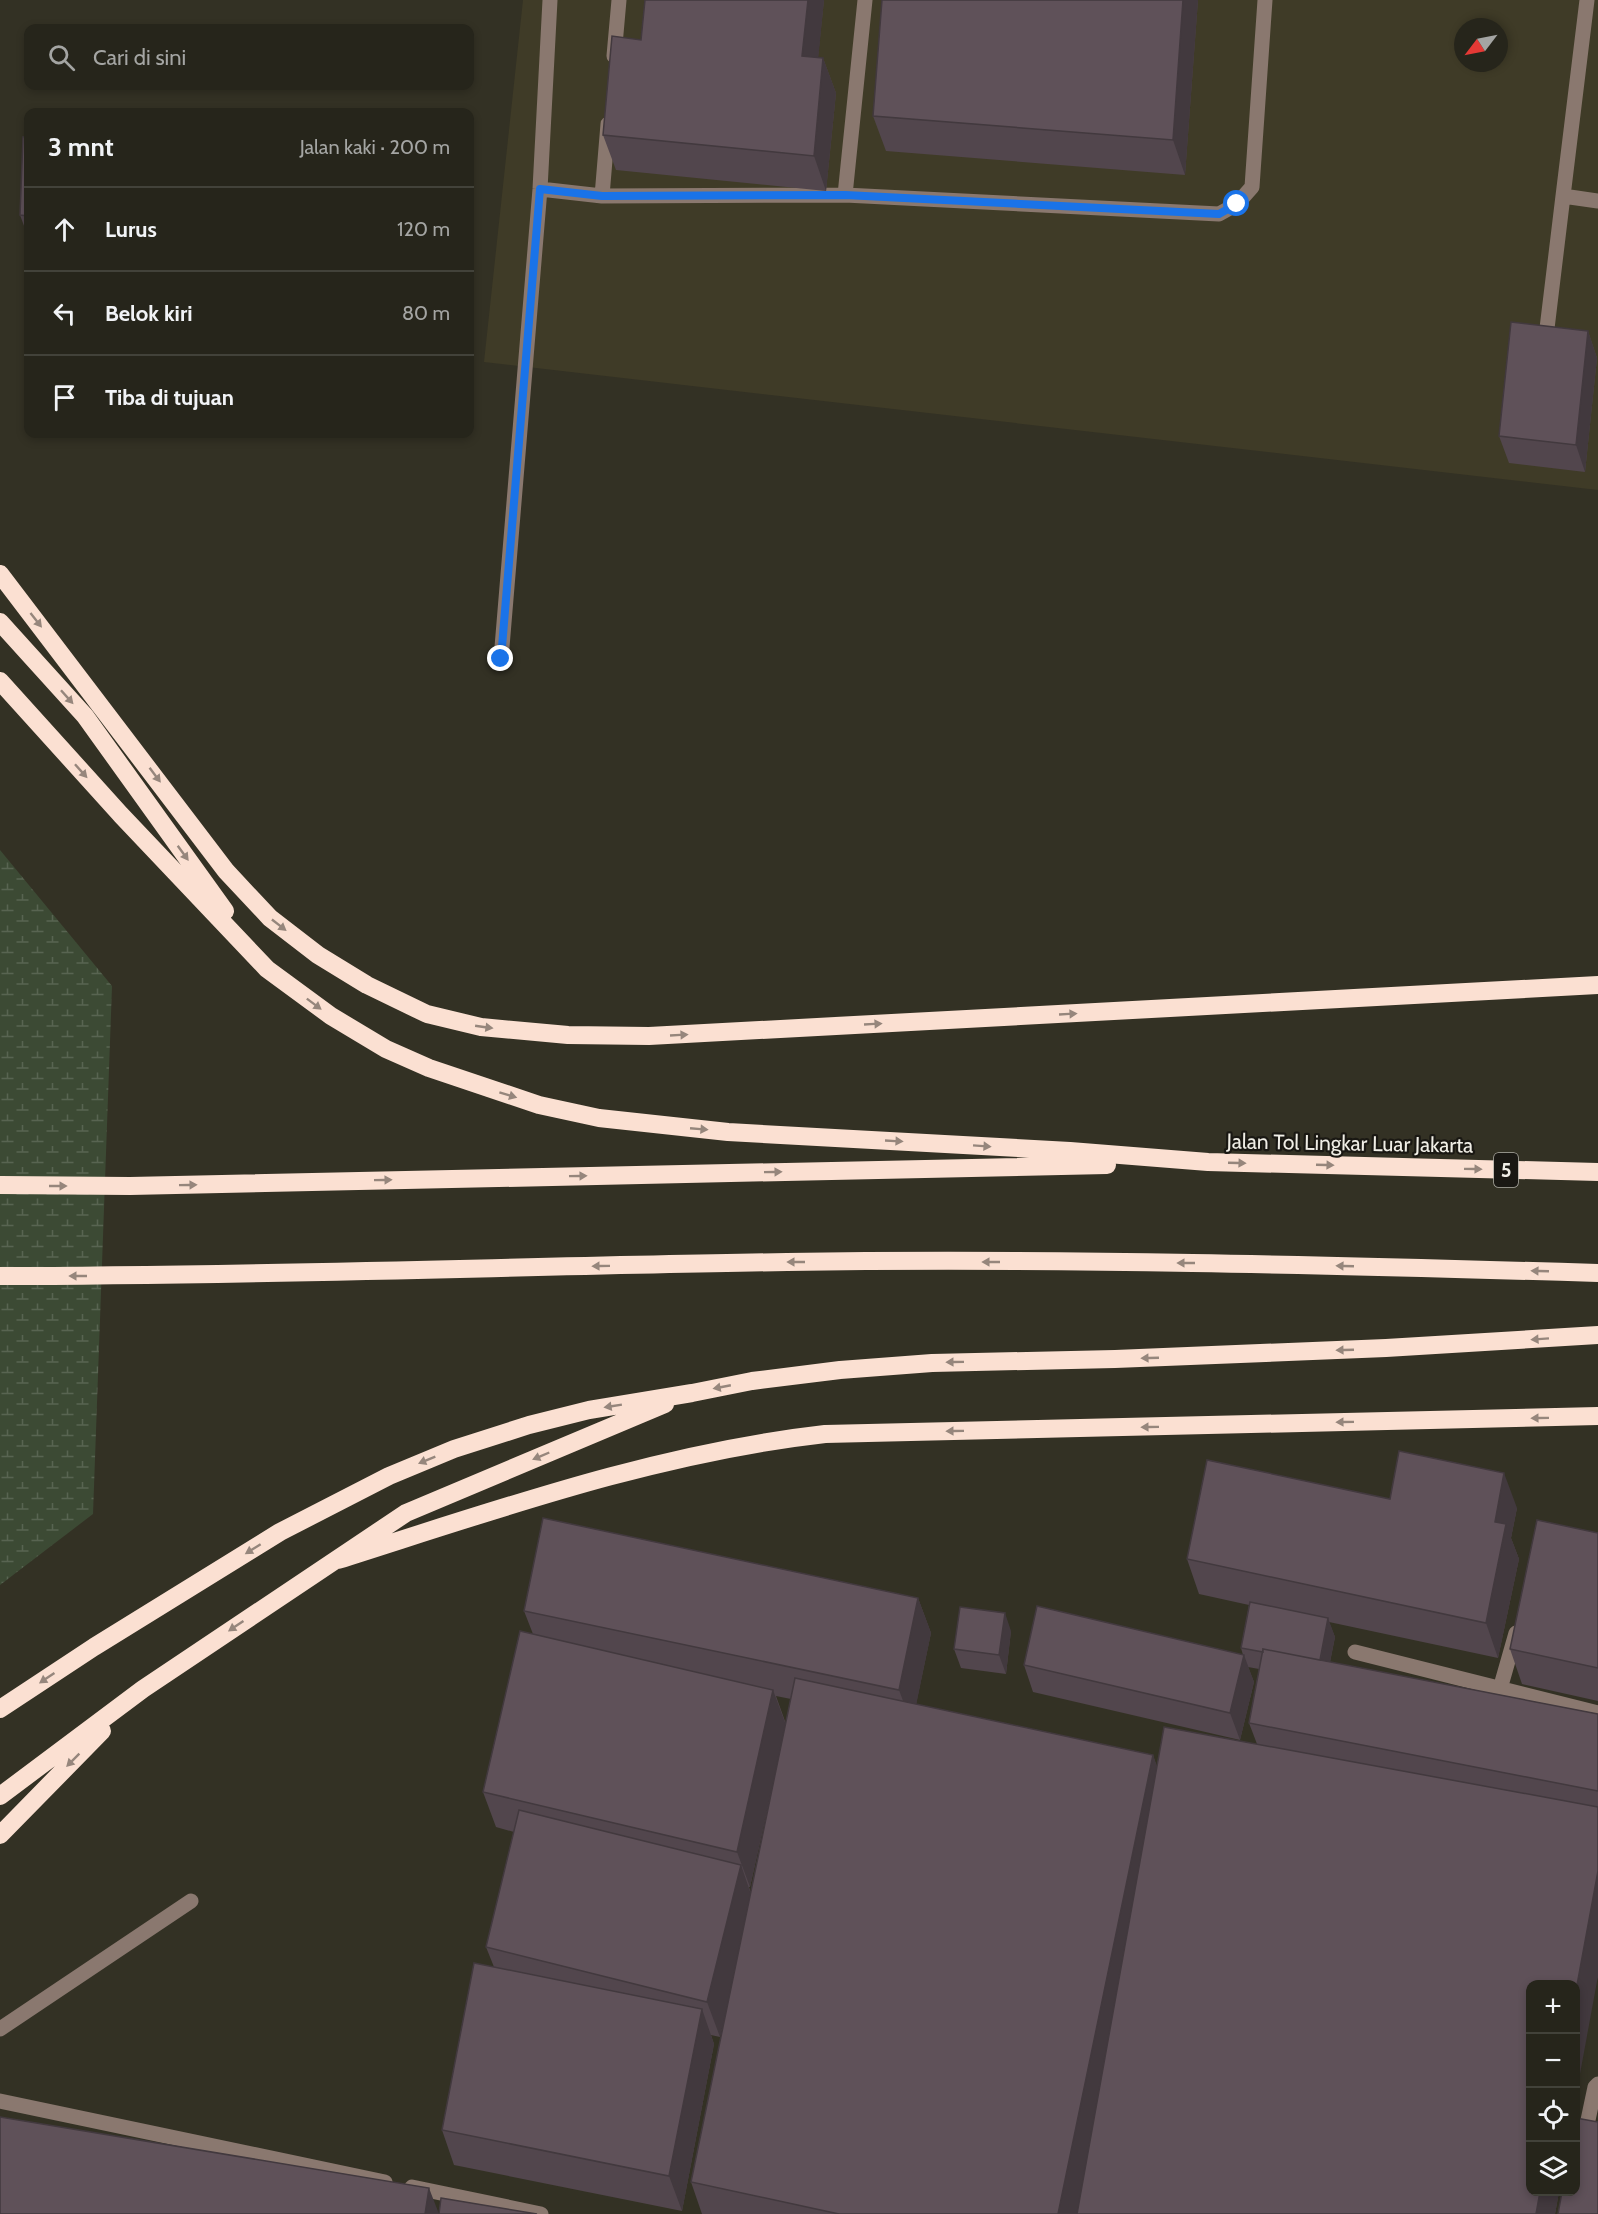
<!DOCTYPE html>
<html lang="id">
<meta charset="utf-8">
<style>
:root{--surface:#26251b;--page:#323128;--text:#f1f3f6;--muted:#a4a5a3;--line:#42423a}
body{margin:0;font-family:Cabin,sans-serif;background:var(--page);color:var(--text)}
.controls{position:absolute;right:18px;bottom:18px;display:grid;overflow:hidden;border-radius:12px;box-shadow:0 3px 9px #0003}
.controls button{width:54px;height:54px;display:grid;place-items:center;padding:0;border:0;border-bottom:2px solid var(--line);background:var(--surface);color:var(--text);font:30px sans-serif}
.compass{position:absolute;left:1454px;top:18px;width:54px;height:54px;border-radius:50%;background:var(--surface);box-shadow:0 3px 9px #0003;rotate:238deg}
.stop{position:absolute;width:18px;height:18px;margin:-14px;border:4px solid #1a73e8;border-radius:50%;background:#fff}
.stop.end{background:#1a73e8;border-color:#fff;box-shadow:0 2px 6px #0008}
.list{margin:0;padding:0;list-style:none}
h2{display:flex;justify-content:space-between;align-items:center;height:78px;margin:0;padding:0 24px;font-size:26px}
h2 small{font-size:20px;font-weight:400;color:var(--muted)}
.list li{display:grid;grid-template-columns:39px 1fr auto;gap:18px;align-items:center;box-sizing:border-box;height:84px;padding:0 24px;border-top:2px solid var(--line)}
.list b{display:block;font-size:22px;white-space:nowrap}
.list em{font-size:20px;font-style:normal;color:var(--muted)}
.icon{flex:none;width:33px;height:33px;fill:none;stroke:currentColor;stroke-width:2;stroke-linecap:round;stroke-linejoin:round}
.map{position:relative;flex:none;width:1598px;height:2214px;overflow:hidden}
.search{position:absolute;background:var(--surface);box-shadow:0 3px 9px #0003;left:24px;top:24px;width:450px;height:66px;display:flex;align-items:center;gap:15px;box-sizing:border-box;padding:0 21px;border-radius:12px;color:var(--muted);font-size:22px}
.panel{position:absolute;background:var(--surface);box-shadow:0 3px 9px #0003;left:24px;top:108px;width:450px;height:330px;border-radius:12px}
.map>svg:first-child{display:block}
.built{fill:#3f3b27;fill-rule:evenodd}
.wetland{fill:url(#wetland-marsh)}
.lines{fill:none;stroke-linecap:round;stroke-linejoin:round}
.minor{stroke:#8a786f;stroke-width:15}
.highway{stroke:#fbe0d2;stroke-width:18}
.wall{fill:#52464d;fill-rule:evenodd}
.shaded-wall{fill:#42393e}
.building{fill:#5f5159;stroke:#42393e;stroke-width:1.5}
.oneway{fill:#96867c}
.route{stroke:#1a73e8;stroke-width:8}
.labels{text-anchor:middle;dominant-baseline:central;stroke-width:4.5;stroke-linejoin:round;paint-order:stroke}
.shield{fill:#1a1813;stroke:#b0aea7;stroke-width:1.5}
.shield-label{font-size:20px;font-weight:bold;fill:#f0eee6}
.street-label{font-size:21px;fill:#f0eee6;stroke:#1a1813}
</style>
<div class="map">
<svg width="1598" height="2214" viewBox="0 0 1598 2214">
<defs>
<pattern id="wetland-marsh" width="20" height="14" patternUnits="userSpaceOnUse" patternTransform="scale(1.5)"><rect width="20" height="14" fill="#3c4a34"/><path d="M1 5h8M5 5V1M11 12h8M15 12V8" fill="none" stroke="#586451"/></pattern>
</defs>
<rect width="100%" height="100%" fill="#333124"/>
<path class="built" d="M523 0H1598V490L484 362ZM1463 27H1499V63H1463Z"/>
<path class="wetland" d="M0 850 112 986 93 1514 0 1585Z"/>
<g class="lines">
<path class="minor" d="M614 56 619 0
M540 189 602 196 845 195 1219 214 1237 204 1252 187 1265 0
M845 195 865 0
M602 196 608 124
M1563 196 1587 0
M1545 345 1563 196 1598 201
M501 659 540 189 550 0
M1355 1652 1598 1713
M1500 1689 1516 1633
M0 2029 191 1901
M0 2101 385 2182
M1584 2139 1595 2087 1598 2084
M412 2187 541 2214"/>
<path class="highway" d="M0 574 226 871 270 918 318 955 367 985 427 1014 481 1027 568 1035 649 1036 1598 985
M0 622 85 716 225 911
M0 681 121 815 267 969 331 1016 386 1049 429 1068 539 1105 599 1118 728 1132 1070 1151 1208 1162 1598 1172
M0 1185 130 1186 1107 1165
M0 1276C262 1276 525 1266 787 1262 1057 1258 1328 1265 1598 1273
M338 1560C499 1509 657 1453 825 1434L1598 1416
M0 1709 94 1647 280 1532 389 1476 454 1449 529 1425 589 1410 692 1393 752 1381 840 1370 932 1363 1115 1359 1386 1348 1598 1335
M0 1796 143 1689 406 1513 665 1404
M0 1835 102 1731"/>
</g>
<path class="wall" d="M824 0 818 57 823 58 836 93 826 191 616 170 603 135 641 40Z
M1198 0 1185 175 886 151 873 116Z
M28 137V234H27L20 215Z
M1588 331 1597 358 1585 472 1509 463 1499 436Z
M1390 1499 1517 1508 1511 1538 1519 1559 1498 1658 1329 1622 1335 1637 1330 1662 1598 1714V1976L1530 2192H1559L1555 2214H702L691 2182 727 2010 720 2037 711 2035 714 2044 682 2211 454 2165 442 2130 494 1967 486 1947 514 1832 496 1827 483 1792 533 1634 524 1611 918 1598 931 1633 916 1704 1153 1755 1157 1767 1257 1744 1249 1723 1259 1669 1248 1667 1254 1682 1240 1740 1033 1692 1024 1665 1243 1655 1241 1648 1249 1605 1199 1594 1187 1559ZM776 1696 791 1699 786 1724ZM781 1749 751 1893 749 1887H750Z
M1598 1533V1701L1522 1684 1510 1649Z
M1011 1631 1006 1674 961 1668 954 1649Z"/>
<path class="shaded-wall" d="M808 0H824L815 91 802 56Z
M1183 0H1198L1185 175 1173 140Z
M823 58 836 93 826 191 814 156Z
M1588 331 1597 358 1585 472 1576 445Z
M1504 1473 1517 1508 1511 1538 1519 1559 1498 1658 1486 1623 1495 1522Z
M918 1598 931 1633 912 1725 899 1690Z
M1005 1613 1011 1631 1006 1674 999 1655Z
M1328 1618 1335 1637 1326 1682 1320 1664Z
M1244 1655 1254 1682 1240 1740 1230 1713Z
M773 1690 786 1725 750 1887 737 1852Z
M1153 1755 1165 1790 1078 2214H1058Z
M741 1865 753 1900 720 2037 707 2002Z
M1598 1871V1976L1575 2101V1996Z
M702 2009 714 2044 682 2211 669 2176Z
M429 2188 439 2214H425Z
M1540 2192H1559L1555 2214H1536Z"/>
<path class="building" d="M645 0H808L802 56 823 58 814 156 603 135 612 36 641 40Z
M882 0H1183L1173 140 873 116Z
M23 137H28V216L20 215Z
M1511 322 1588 331 1576 445 1499 436Z
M1399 1451 1504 1473 1495 1522 1506 1524 1486 1623 1187 1559 1207 1460 1390 1499Z
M543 1518 918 1598 899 1690 524 1611Z
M1537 1520 1598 1533V1668L1510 1649Z
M1250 1602 1328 1618 1320 1660 1263 1649V1652L1241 1648Z
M1037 1606 1244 1655 1230 1713 1024 1665Z
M960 1607 1005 1613 999 1655 954 1649Z
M520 1631 773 1690 737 1852 483 1792Z
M1263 1649 1598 1714V1791L1249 1723Z
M795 1678 1153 1755 1058 2214H839L691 2182Z
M1164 1727 1598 1807V1871L1575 1996V1984H1530V2192H1540L1536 2214H1077Z
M519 1810 741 1865 707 2002 486 1947Z
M474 1963 702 2009 669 2176 442 2130Z
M0 2117 429 2188 425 2214H0Z
M1576 2118 1598 2122V2214H1558L1562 2192H1575Z
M441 2198 537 2214H439Z"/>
<defs><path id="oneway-solid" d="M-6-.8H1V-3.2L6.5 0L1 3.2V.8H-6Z" transform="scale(1.5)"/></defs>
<g class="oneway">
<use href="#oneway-solid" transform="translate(36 620) rotate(52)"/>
<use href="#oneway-solid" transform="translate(67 697) rotate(48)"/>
<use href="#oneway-solid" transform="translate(81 771) rotate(48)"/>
<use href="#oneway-solid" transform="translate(155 775) rotate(53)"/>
<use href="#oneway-solid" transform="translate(183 853) rotate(54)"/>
<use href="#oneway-solid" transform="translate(279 925) rotate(38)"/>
<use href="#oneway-solid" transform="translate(314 1004) rotate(37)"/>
<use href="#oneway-solid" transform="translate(1068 1014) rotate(-3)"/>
<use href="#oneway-solid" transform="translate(873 1024) rotate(-3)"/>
<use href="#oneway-solid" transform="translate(484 1027) rotate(8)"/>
<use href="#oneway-solid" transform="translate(679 1035) rotate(-3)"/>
<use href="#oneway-solid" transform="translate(508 1095) rotate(17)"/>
<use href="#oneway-solid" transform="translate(699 1129) rotate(5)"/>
<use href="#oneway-solid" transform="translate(894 1141) rotate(3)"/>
<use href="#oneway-solid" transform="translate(982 1146) rotate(4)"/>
<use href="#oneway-solid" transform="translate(1237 1163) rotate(2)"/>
<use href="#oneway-solid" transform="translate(1325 1165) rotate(2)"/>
<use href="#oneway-solid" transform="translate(1473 1169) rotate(1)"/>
<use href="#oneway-solid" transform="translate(773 1172) rotate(-1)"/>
<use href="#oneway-solid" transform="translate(578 1176) rotate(-1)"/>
<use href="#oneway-solid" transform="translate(383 1180) rotate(-1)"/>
<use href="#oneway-solid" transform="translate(188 1185) rotate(-1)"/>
<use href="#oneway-solid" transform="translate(58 1186)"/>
<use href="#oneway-solid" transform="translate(796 1262) rotate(180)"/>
<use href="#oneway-solid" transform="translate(991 1262) rotate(-180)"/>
<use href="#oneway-solid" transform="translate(1186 1263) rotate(-180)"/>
<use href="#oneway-solid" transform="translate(601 1266) rotate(179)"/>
<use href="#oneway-solid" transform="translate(1345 1266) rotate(-178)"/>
<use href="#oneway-solid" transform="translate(1540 1271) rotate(-178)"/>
<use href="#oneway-solid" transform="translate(78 1276) rotate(-180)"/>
<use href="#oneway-solid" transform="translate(1540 1339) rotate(176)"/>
<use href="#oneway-solid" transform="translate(1345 1350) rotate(178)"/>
<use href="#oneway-solid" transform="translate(1150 1358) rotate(178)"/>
<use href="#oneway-solid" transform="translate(955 1362) rotate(179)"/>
<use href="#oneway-solid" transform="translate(722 1387) rotate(169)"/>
<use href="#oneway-solid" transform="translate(613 1406) rotate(171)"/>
<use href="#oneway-solid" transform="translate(1540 1418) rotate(179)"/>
<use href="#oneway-solid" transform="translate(1345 1422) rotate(179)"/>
<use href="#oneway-solid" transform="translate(1150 1427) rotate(179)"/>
<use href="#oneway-solid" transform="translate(955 1431) rotate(179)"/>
<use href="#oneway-solid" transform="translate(541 1456) rotate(157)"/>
<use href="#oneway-solid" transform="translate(427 1460) rotate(158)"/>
<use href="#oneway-solid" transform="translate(253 1549) rotate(148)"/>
<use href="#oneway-solid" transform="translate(236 1626) rotate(146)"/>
<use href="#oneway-solid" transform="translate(47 1678) rotate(146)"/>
<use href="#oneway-solid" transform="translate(73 1760) rotate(135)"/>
</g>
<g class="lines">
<path class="route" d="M501 659 540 189 602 196 845 195 1219 214 1237 204"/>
</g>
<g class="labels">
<rect class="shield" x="1494" y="1153" width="24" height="34" rx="4.5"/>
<g class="shield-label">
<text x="1506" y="1170">5</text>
</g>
<g class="street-label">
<text transform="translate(1350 1143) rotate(1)">Jalan Tol Lingkar Luar Jakarta</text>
</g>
</g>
</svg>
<div class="controls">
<button>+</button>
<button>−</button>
<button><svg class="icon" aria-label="locate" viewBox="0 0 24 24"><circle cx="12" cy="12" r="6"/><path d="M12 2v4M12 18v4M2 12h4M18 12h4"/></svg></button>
<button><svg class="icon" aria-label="layers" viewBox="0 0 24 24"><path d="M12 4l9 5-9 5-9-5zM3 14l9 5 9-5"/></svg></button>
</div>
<svg class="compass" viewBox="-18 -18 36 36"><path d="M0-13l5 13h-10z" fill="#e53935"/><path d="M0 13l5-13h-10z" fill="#a4a5a3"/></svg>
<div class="stop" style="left:1237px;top:204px"></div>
<div class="stop end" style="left:501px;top:659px"></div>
<div class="search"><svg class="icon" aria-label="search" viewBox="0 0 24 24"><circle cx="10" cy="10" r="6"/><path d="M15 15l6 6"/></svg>Cari di sini</div>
<section class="panel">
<h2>3 mnt<small>Jalan kaki · 200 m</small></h2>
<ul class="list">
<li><svg class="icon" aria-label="ahead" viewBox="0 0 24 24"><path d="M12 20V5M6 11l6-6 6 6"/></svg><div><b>Lurus</b></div><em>120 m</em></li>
<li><svg class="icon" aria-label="left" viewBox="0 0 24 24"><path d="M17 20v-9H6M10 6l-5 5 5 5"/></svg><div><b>Belok kiri</b></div><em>80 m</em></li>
<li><svg class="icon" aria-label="arrive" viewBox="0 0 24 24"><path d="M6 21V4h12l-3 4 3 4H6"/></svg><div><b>Tiba di tujuan</b></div></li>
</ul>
</section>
</div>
